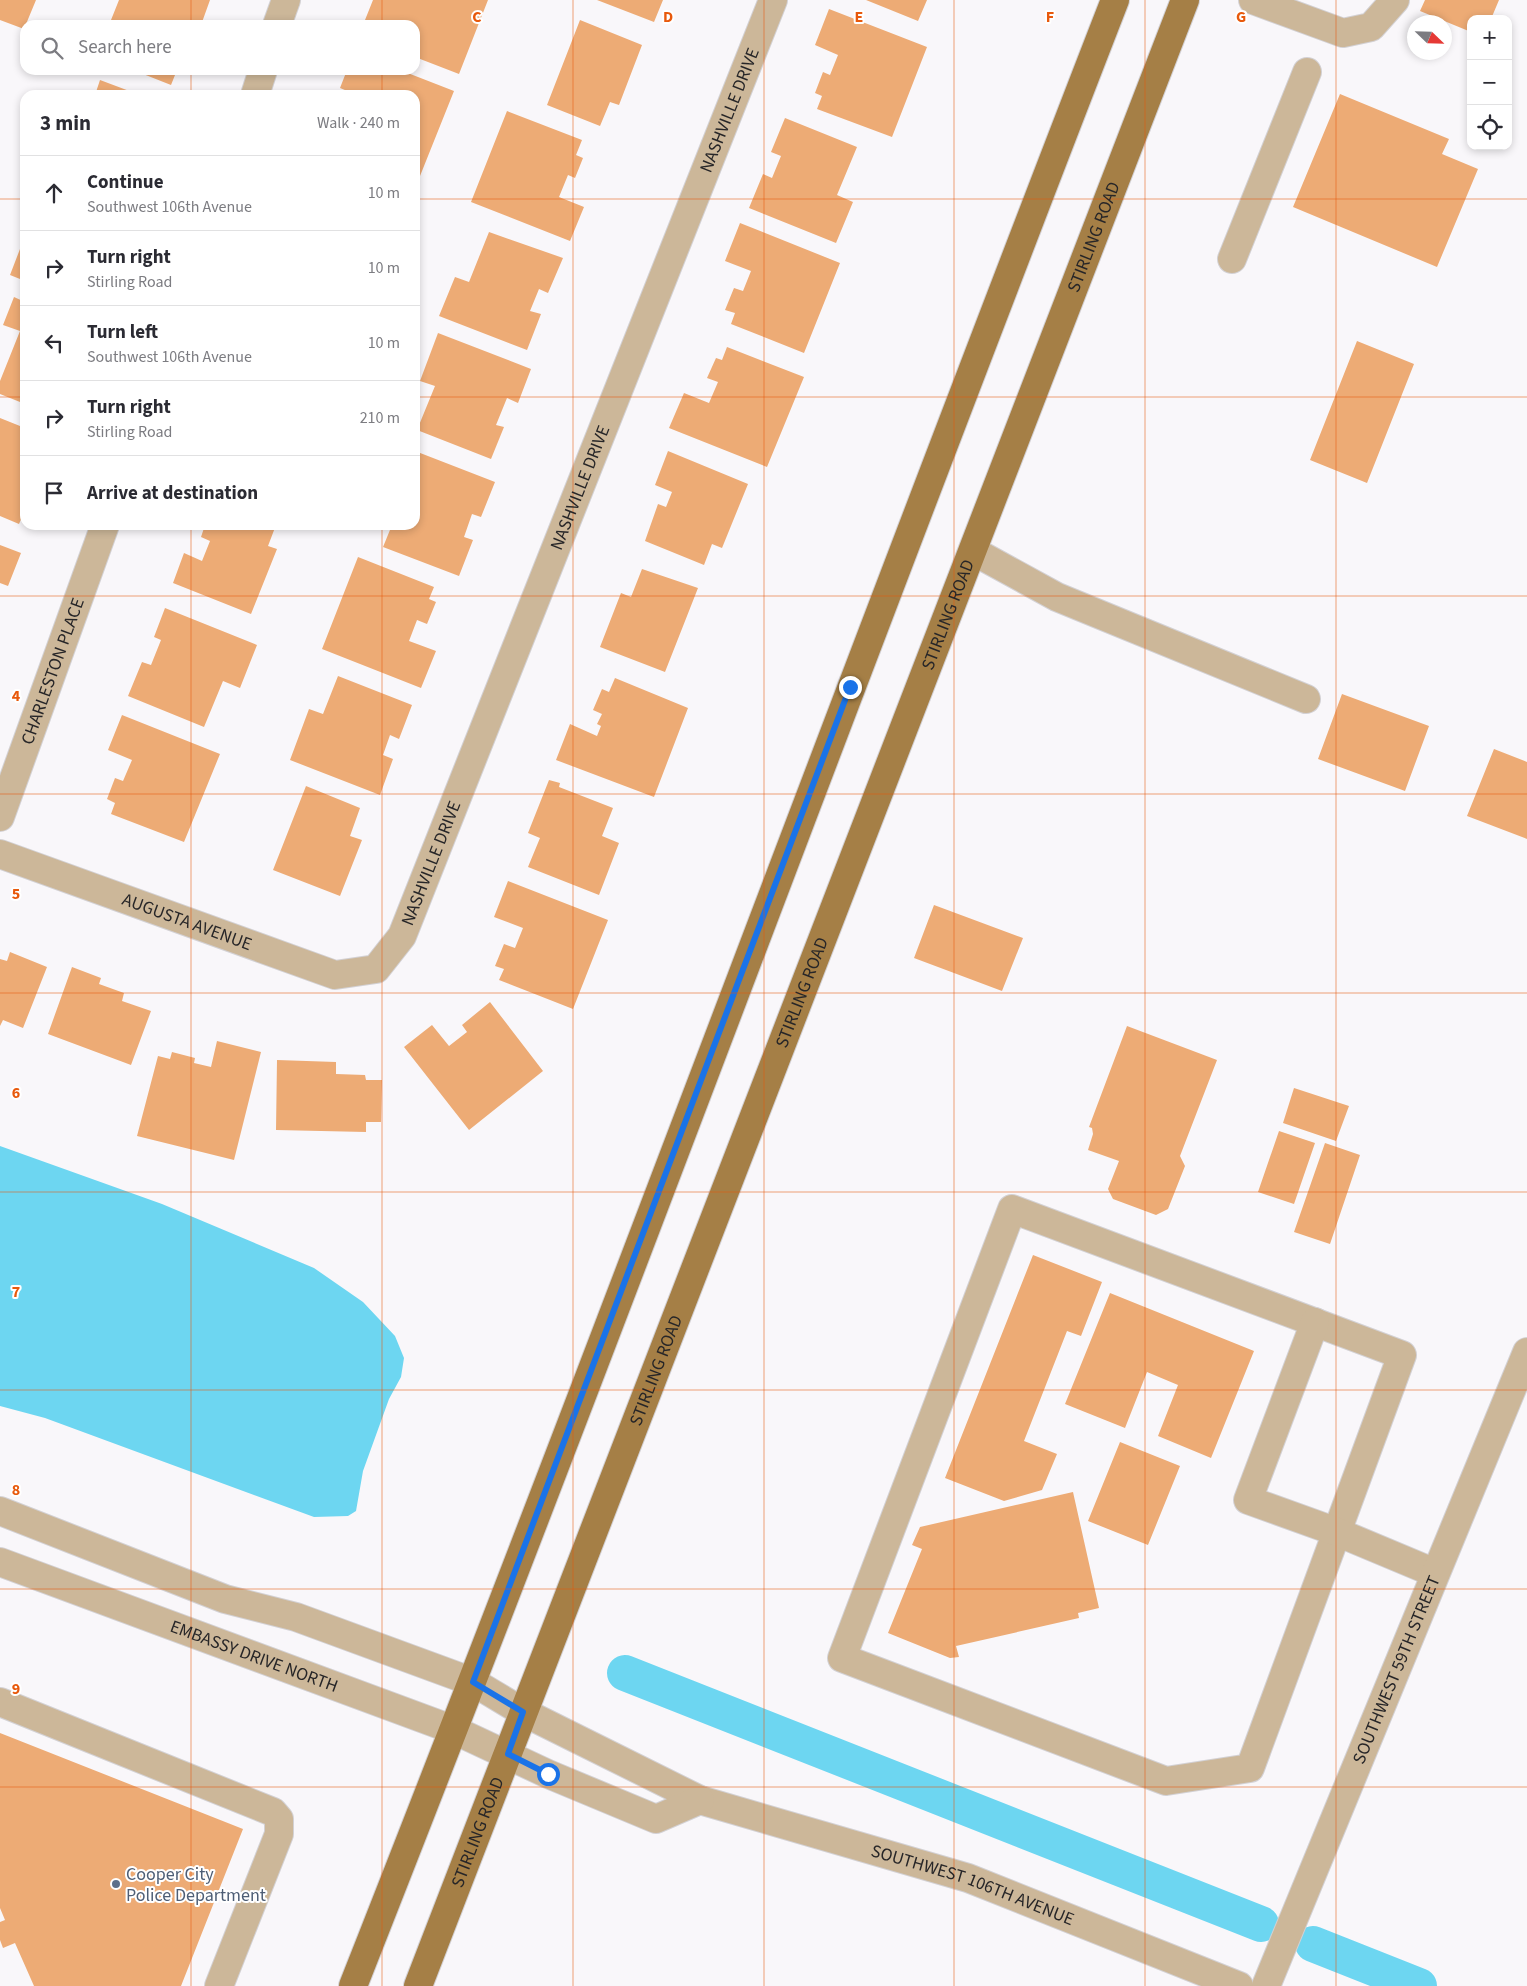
<!DOCTYPE html>
<meta charset="utf-8">
<style>
:root{--surface:#fff;--page:#f7f7f7;--text:#2b2b33;--muted:#7c7c81;--line:#e1e1e2}
body{margin:0;font-family:"Source Sans 3",sans-serif;background:var(--page);color:var(--text)}
.controls{position:absolute;right:15px;top:15px;display:grid;overflow:hidden;border-radius:10px;box-shadow:0 2px 8px #0003}
.controls button{width:45px;height:45px;display:grid;place-items:center;padding:0;border:0;border-bottom:1px solid var(--line);background:var(--surface);color:var(--text);font:25px sans-serif}
.compass{position:absolute;left:1407px;top:15px;width:45px;height:45px;border-radius:50%;background:var(--surface);box-shadow:0 2px 8px #0003;rotate:113deg}
.stop{position:absolute;width:15px;height:15px;margin:-11px;border:4px solid #1a73e8;border-radius:50%;background:#fff}
.stop.end{background:#1a73e8;border-color:#fff;box-shadow:0 1px 5px #0008}
.list{margin:0;padding:0;list-style:none}
h2{display:flex;justify-content:space-between;align-items:center;height:65px;margin:0;padding:0 20px;font-size:21px}
h2 small{font-size:16px;font-weight:400;color:var(--muted)}
.list li{display:grid;grid-template-columns:32px 1fr auto;gap:15px;align-items:center;box-sizing:border-box;height:75px;padding:0 20px;border-top:1px solid var(--line)}
.list b{display:block;font-size:19px;white-space:nowrap}
.list p{margin:0;font-size:16px;white-space:nowrap;color:var(--muted)}
.list em{font-size:16px;font-style:normal;color:var(--muted)}
.icon{flex:none;width:28px;height:28px;fill:none;stroke:currentColor;stroke-width:2;stroke-linecap:round;stroke-linejoin:round}
.map{position:relative;flex:none;width:1527px;height:1986px;overflow:hidden}
.search{position:absolute;background:var(--surface);box-shadow:0 2px 8px #0003;left:20px;top:20px;width:400px;height:55px;display:flex;align-items:center;gap:12px;box-sizing:border-box;padding:0 18px;border-radius:15px;color:var(--muted);font-size:19px}
.panel{position:absolute;background:var(--surface);box-shadow:0 2px 8px #0003;left:20px;top:90px;width:400px;height:440px;border-radius:15px}
.map>svg:first-child{display:block}
.water{fill:#6dd6f1}
.lines{fill:none;stroke-linecap:round;stroke-linejoin:round}
.canal{stroke:#6dd6f1;stroke-width:36}
.building{fill:#edab75}
.minor-casing{stroke:#d3d1d4;stroke-width:30}
.major-casing{stroke:#d3d1d4;stroke-width:30}
.minor{stroke:#ccb799;stroke-width:28}
.major{stroke:#a57f46;stroke-width:28}
.route{stroke:#1a73e8;stroke-width:6}
.grid{fill:none;stroke:#e8590c;stroke-width:1;stroke-opacity:0.55}
.service-dot{fill:#5c6f8a;stroke:#fff;stroke-width:2}
.labels{text-anchor:middle;dominant-baseline:central;stroke-width:4;stroke-linejoin:round;paint-order:stroke}
.street-label{font-size:18px;fill:#272628;stroke:#fff}
.service-label{font-size:18px;fill:#4e5e75;stroke:#fff;text-anchor:start}
.grid-label{font-size:16px;text-anchor:middle;font-weight:bold;fill:#e8590c;stroke:#fff;stroke-width:4;stroke-linejoin:round;paint-order:stroke}
</style>
<div class="map">
<svg width="1527" height="1986" viewBox="0 0 1527 1986">
<rect width="100%" height="100%" fill="#f9f7fa"/>
<path class="water" d="M0 1146 162 1204 314 1268 363 1302 395 1336 404 1358 401 1377 389 1399 363 1471 356 1511 348 1516 314 1517 45 1418 0 1406Z"/>
<g class="lines">
<path class="canal" d="M625 1673 1261 1924
M1313 1944 1419 1986"/>
</g>
<path class="building" d="M0 0H36L24 29 0 20Z
M119 0H210L201 25H109Z
M373 0H488L459 74 415 57V25H363Z
M597 0H663L654 22Z
M866 0H927L918 21Z
M1425 0H1499L1491 19H1471V32L1420 11Z
M829 9 927 47 892 137 817 109 822 96 815 93 823 72 830 75 838 55 815 45Z
M580 20 642 45 619 105 610 102 600 126 547 105Z
M133 70H177L171 85Z
M347 70H400L454 91 418 181 415 180V95H357L340 88Z
M100 80 140 95H95Z
M1340 94 1449 139 1442 154 1478 169 1437 267 1293 207Z
M507 111 582 140 576 155 583 158 575 178 568 175 559 197 584 207 570 241 471 202Z
M785 118 857 147 837 195 853 202 836 243 749 208 763 174 772 178 781 156 771 152Z
M740 223 840 263 804 353 731 324 735 313 725 310 734 288 743 291 751 271 725 261Z
M489 232 563 258 548 293 539 289 530 311 541 314 527 350 439 316 455 277 469 282Z
M25 236V281L10 275Z
M14 297 25 302V404L0 394V381L20 331 3 325Z
M438 333 531 369 518 403 507 398 496 425 504 427 491 459 417 430 435 386 420 381Z
M1357 341 1414 364 1367 483 1310 460Z
M727 347 804 377 767 467 669 428 684 393 709 403 718 382 707 378 716 358 722 360Z
M0 418 25 428V510L19 524 0 516Z
M415 451 495 482 481 517 472 514 464 537 473 540 459 576 383 547 392 525H415Z
M668 451 748 484 722 548 712 544 704 565 645 541 658 504 666 507 672 492 655 485Z
M205 525H276L268 546 277 549 251 614 173 583 184 553 202 561 210 541 201 537Z
M0 545 21 553 8 586 0 583Z
M358 557 434 587 429 599 436 602 427 624 417 620 409 641 436 651 421 688 322 649Z
M642 569 698 588 665 672 600 647 621 593 631 597Z
M165 608 257 645 240 688 223 681 204 727 128 696 142 662 151 665 161 640 154 637Z
M338 676 412 705 399 739 390 735 383 755 393 759 380 795 290 760 309 709 323 714Z
M615 678 688 708 654 797 556 760 570 724 597 736 601 726 597 724 602 714 593 710 602 689 609 692Z
M1342 694 1429 726 1405 791 1318 759Z
M122 715 220 754 184 842 111 814 115 803 107 799 115 778 123 781 132 760 108 750Z
M1494 749 1527 762V839L1467 816Z
M549 780 560 783 559 787 613 808 602 836 619 843 599 895 528 867 540 838 528 833Z
M306 786 360 808 350 836 362 840 340 896 273 870Z
M508 881 608 920 573 1009 499 980 504 969 495 966 504 944 515 948 523 928 494 917Z
M934 905 1023 938 1002 991 914 958Z
M10 952 47 967 23 1028 3 1020 0 1026V959L7 961Z
M72 967 101 978 99 984 124 993 122 1001 151 1011 131 1065 48 1034Z
M490 1002 543 1071 469 1130 404 1047 432 1025 449 1046 467 1032 462 1025Z
M1127 1026 1217 1060 1180 1156 1185 1166 1168 1209 1156 1215 1113 1199 1108 1189 1119 1161 1088 1150 1093 1134 1092 1128 1089 1127Z
M217 1041 261 1052 234 1160 137 1136 158 1056 170 1059 172 1052 195 1058 194 1063 211 1067Z
M277 1060 336 1062V1074L365 1075 366 1080H382L381 1122H366V1132L276 1130Z
M1294 1088 1349 1106 1336 1141 1283 1123Z
M1279 1131 1315 1143 1294 1204 1258 1192Z
M1325 1143 1360 1155 1330 1244 1294 1232Z
M1033 1255 1102 1282 1081 1336 1067 1331 1024 1441 1057 1454 1042 1490 1004 1501 945 1478Z
M1110 1293 1254 1351 1211 1458 1158 1436 1178 1385 1147 1372 1125 1428 1065 1404Z
M1120 1442 1180 1466 1148 1545 1088 1521Z
M1073 1492 1099 1608 1078 1613 1079 1618 956 1646 959 1657 950 1658 888 1633 922 1549 912 1545 920 1527Z
M0 1733 243 1829 181 1986H34L15 1943 3 1948 0 1940V1922L5 1920 0 1908Z"/>
<g class="lines">
<g class="minor-casing">
<g id="minor">
<path d="M1253 0 1343 33 1371 27 1395 0"/>
<path d="M277 25 286 0"/>
<path d="M255 95 263 70"/>
<path d="M1232 259 1307 72"/>
<path d="M973 551 1057 597 1306 699"/>
<path id="s1" d="M0 817 105 525"/>
<path id="s2" d="M0 854 335 975 376 969 402 936 773 0"/>
<path d="M1012 1209 1402 1355 1250 1768 1166 1781 842 1658Z"/>
<path d="M1315 1322 1248 1500 1337 1532 1435 1573"/>
<path id="s3" d="M0 1511 225 1599 296 1617 473 1682 523 1712 700 1800 968 1878 1239 1986"/>
<path id="s4" d="M0 1562 454 1730 548 1774 656 1819 700 1800"/>
<path d="M0 1702 273 1812 279 1819V1834L219 1986"/>
<path id="s5" d="M1266 1986 1527 1352"/>
</g>
</g>
<g class="major-casing">
<g id="major">
<path d="M353 1986C613 1327 858 661 1115 0"/>
<path id="s6" d="M418 1986 1185 0"/>
</g>
</g>
<use href="#minor" class="minor"/>
<use href="#major" class="major"/>
</g>
<g class="lines">
<path class="route" d="M548 1774 508 1754 523 1712 473 1682 850 687"/>
</g>
<path class="grid" d="M191 0V25M382 0V25M573 0V1986M764 0V1986M954 0V1986M1145 0V1986M1336 0V1986M191 70V95M382 70V95M0 199H25M415 199H1527M0 397H25M415 397H1527M191 525V1986M382 525V1986M0 596H1527M0 794H1527M0 993H1527M0 1192H1527M0 1390H1527M0 1589H1527M0 1787H1527"/>
<circle class="service-dot" cx="116" cy="1884" r="5"/>
<g class="labels">
<g class="street-label">
<text stroke="none"><textPath href="#s2" startOffset="1328">NASHVILLE DRIVE</textPath></text>
<text stroke="none"><textPath href="#s6" startOffset="1875">STIRLING ROAD</textPath></text>
<text stroke="none"><textPath href="#s2" startOffset="922">NASHVILLE DRIVE</textPath></text>
<text stroke="none"><textPath href="#s6" startOffset="1470">STIRLING ROAD</textPath></text>
<text stroke="none"><textPath href="#s1" startOffset="155">CHARLESTON PLACE</textPath></text>
<text stroke="none"><textPath href="#s2" startOffset="518">NASHVILLE DRIVE</textPath></text>
<text stroke="none"><textPath href="#s2" startOffset="199">AUGUSTA AVENUE</textPath></text>
<text stroke="none"><textPath href="#s6" startOffset="1065">STIRLING ROAD</textPath></text>
<text stroke="none"><textPath href="#s6" startOffset="660">STIRLING ROAD</textPath></text>
<text stroke="none"><textPath href="#s4" startOffset="271">EMBASSY DRIVE NORTH</textPath></text>
<text stroke="none"><textPath href="#s5" startOffset="342">SOUTHWEST 59TH STREET</textPath></text>
<text stroke="none"><textPath href="#s6" startOffset="165">STIRLING ROAD</textPath></text>
<text stroke="none"><textPath href="#s3" startOffset="1045">SOUTHWEST 106TH AVENUE</textPath></text>
</g>
<g class="service-label">
<text x="126" y="1874">Cooper City<tspan x="126" dy="21">Police Department</tspan></text>
</g>
</g>
<g class="grid-label">
<text x="477" y="22">C</text>
<text x="668" y="22">D</text>
<text x="859" y="22">E</text>
<text x="1050" y="22">F</text>
<text x="1241" y="22">G</text>
<text x="16" y="701">4</text>
<text x="16" y="899">5</text>
<text x="16" y="1098">6</text>
<text x="16" y="1297">7</text>
<text x="16" y="1495">8</text>
<text x="16" y="1694">9</text>
</g>
</svg>
<div class="controls">
<button>+</button>
<button>−</button>
<button><svg class="icon" aria-label="locate" viewBox="0 0 24 24"><circle cx="12" cy="12" r="6"/><path d="M12 2v4M12 18v4M2 12h4M18 12h4"/></svg></button>
</div>
<svg class="compass" viewBox="-18 -18 36 36"><path d="M0-13l5 13h-10z" fill="#e53935"/><path d="M0 13l5-13h-10z" fill="#7c7c81"/></svg>
<div class="stop" style="left:548px;top:1774px"></div>
<div class="stop end" style="left:850px;top:687px"></div>
<div class="search"><svg class="icon" aria-label="search" viewBox="0 0 24 24"><circle cx="10" cy="10" r="6"/><path d="M15 15l6 6"/></svg>Search here</div>
<section class="panel">
<h2>3 min<small>Walk · 240 m</small></h2>
<ul class="list">
<li><svg class="icon" aria-label="ahead" viewBox="0 0 24 24"><path d="M12 20V5M6 11l6-6 6 6"/></svg><div><b>Continue</b><p>Southwest 106th Avenue</p></div><em>10 m</em></li>
<li><svg class="icon" aria-label="right" viewBox="0 0 24 24"><path d="M7 20v-9h11M14 6l5 5-5 5"/></svg><div><b>Turn right</b><p>Stirling Road</p></div><em>10 m</em></li>
<li><svg class="icon" aria-label="left" viewBox="0 0 24 24"><path d="M17 20v-9H6M10 6l-5 5 5 5"/></svg><div><b>Turn left</b><p>Southwest 106th Avenue</p></div><em>10 m</em></li>
<li><svg class="icon" aria-label="right" viewBox="0 0 24 24"><path d="M7 20v-9h11M14 6l5 5-5 5"/></svg><div><b>Turn right</b><p>Stirling Road</p></div><em>210 m</em></li>
<li><svg class="icon" aria-label="arrive" viewBox="0 0 24 24"><path d="M6 21V4h12l-3 4 3 4H6"/></svg><div><b>Arrive at destination</b></div></li>
</ul>
</section>
</div>
